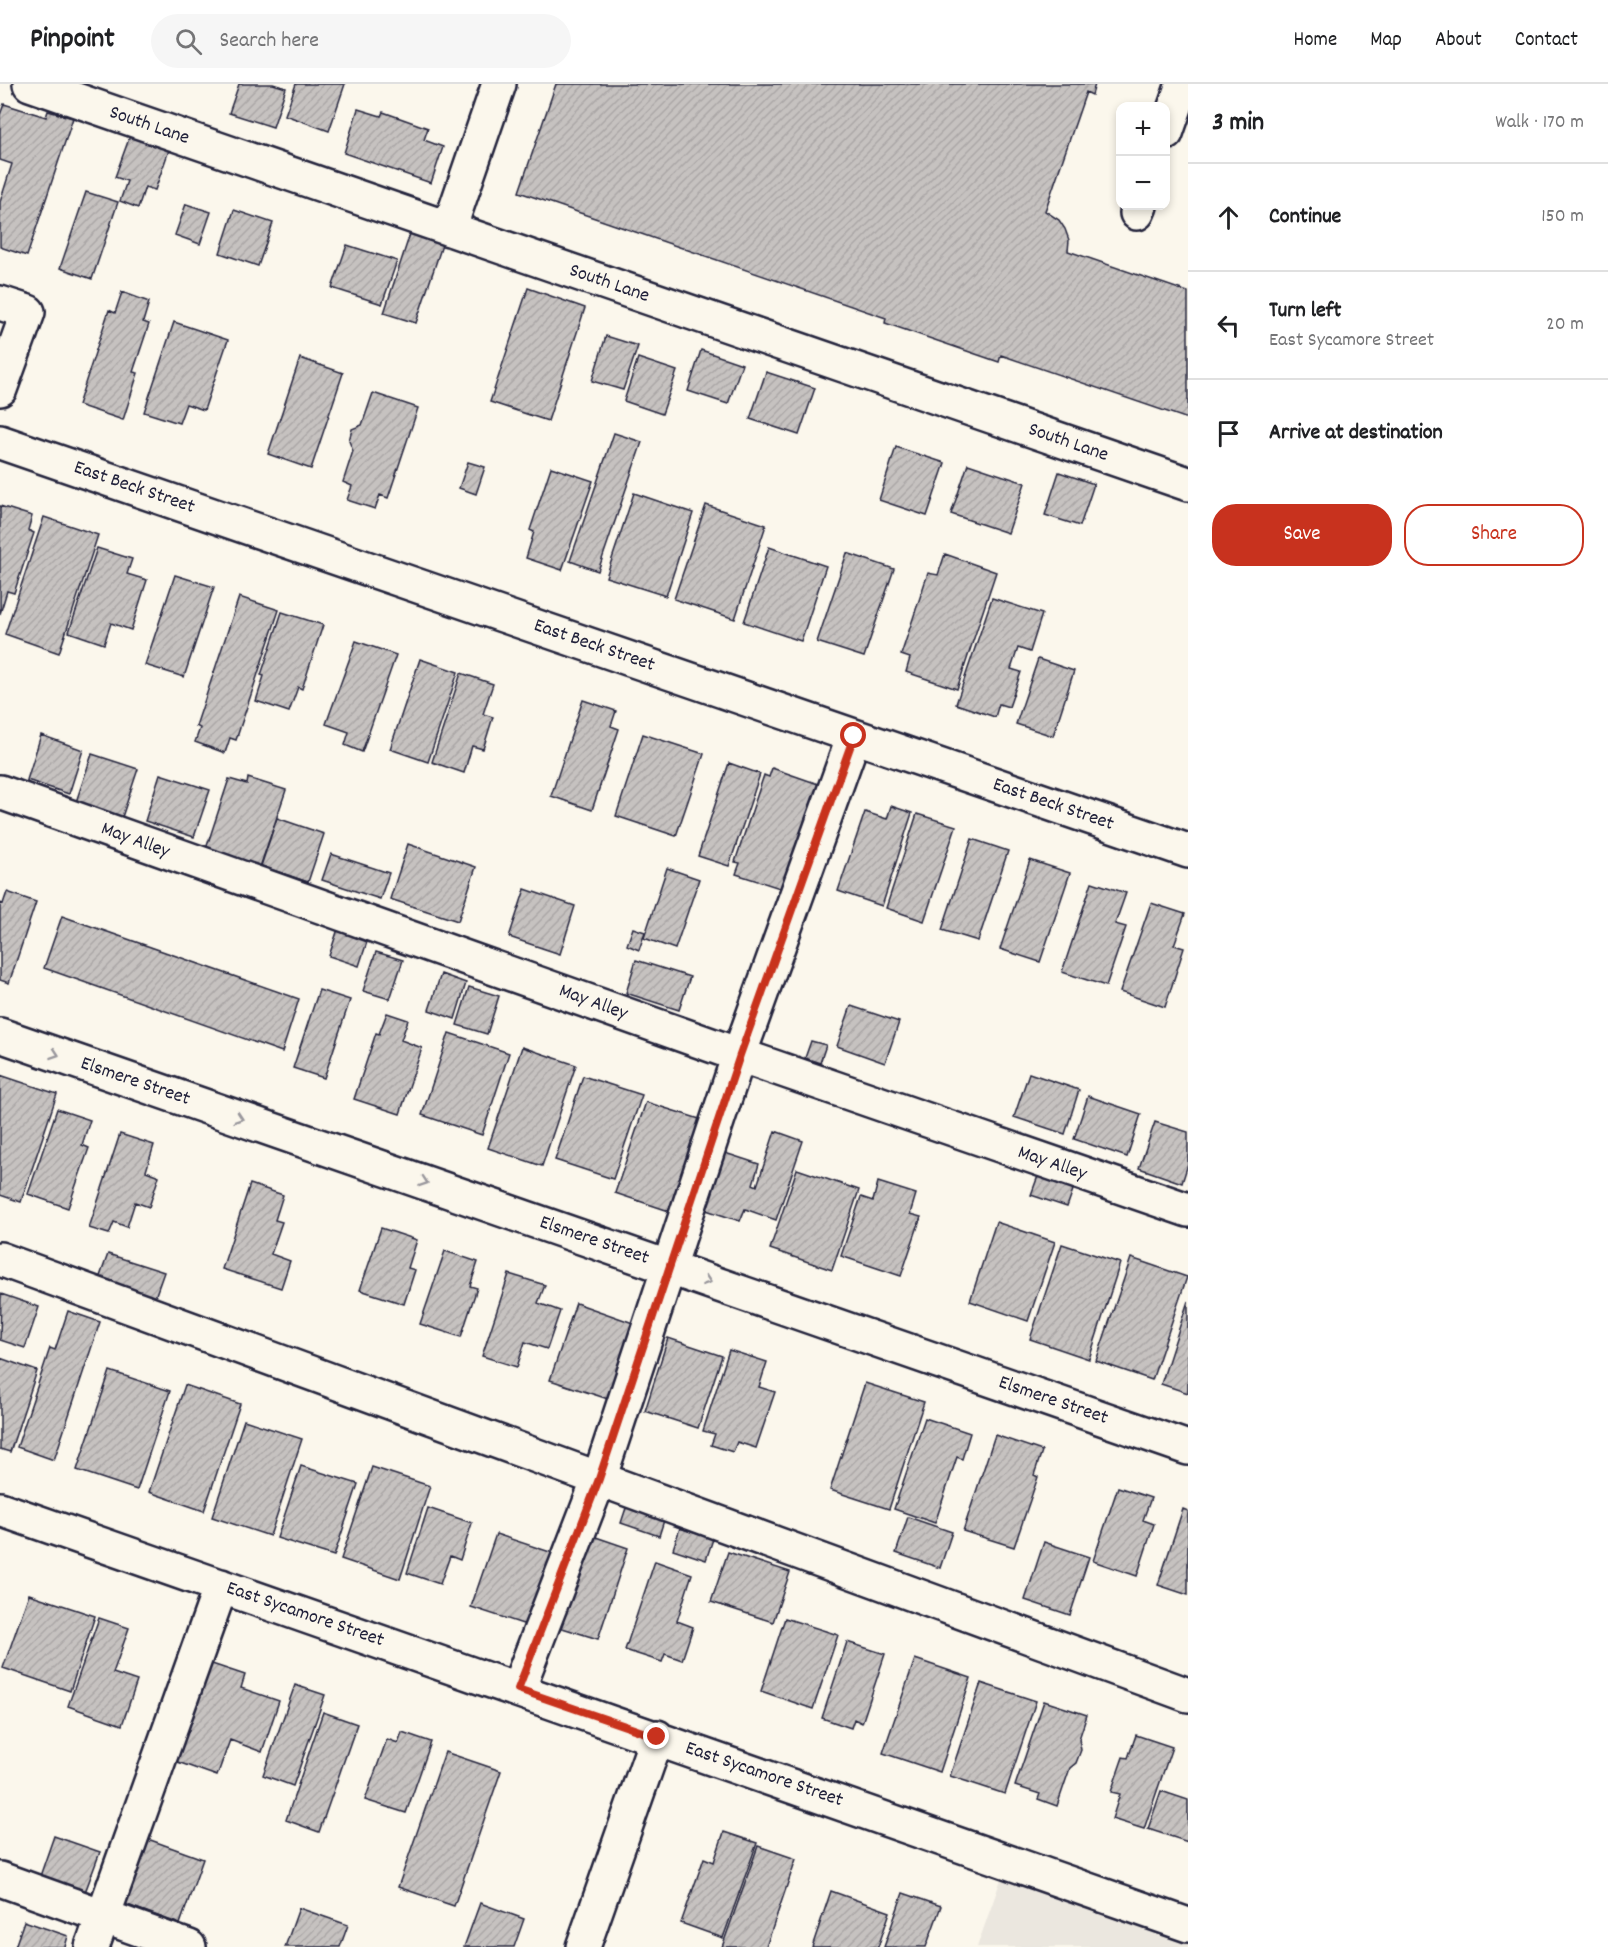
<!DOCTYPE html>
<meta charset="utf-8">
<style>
:root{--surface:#fff;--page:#f6f6f6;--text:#202124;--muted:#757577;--line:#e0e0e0;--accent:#c8321e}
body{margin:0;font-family:Dekko,sans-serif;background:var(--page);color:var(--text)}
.controls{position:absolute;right:18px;top:18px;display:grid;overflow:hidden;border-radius:12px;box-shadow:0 3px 9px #0003}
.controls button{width:54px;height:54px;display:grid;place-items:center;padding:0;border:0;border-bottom:2px solid var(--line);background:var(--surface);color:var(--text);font:30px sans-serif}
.stop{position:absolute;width:18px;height:18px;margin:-14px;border:4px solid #c8321e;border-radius:50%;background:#fff}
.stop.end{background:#c8321e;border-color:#fff;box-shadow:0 2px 6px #0008}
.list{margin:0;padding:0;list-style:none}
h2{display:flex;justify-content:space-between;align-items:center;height:78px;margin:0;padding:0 24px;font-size:26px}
h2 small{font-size:20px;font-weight:400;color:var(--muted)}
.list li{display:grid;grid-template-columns:39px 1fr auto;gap:18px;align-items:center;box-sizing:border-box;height:108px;padding:0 24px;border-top:2px solid var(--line)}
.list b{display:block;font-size:22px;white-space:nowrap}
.list p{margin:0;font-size:20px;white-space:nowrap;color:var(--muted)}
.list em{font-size:20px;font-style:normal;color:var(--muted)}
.actions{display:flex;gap:12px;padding:18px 24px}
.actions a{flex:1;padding:14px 0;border:2px solid var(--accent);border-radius:24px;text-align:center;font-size:21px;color:var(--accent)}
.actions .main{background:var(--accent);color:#fff}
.icon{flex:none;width:33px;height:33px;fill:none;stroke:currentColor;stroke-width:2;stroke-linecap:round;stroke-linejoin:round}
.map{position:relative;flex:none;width:1188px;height:1863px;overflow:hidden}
header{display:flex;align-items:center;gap:36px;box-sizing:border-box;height:84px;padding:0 30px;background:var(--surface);border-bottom:2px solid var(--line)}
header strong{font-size:28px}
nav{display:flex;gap:33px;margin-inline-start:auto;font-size:21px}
.search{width:420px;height:54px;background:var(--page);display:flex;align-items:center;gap:15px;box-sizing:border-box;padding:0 21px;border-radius:33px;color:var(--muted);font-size:22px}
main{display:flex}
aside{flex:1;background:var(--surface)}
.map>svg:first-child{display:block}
.built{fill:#ebe7df}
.building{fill:url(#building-hatch);stroke:#22223b;stroke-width:1.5}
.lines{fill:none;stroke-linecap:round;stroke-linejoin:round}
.minor-casing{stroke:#22223b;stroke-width:38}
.minor{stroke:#fbf7ec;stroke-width:33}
.oneway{stroke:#99979c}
.route{stroke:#c8321e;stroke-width:8}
.labels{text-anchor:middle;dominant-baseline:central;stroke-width:6;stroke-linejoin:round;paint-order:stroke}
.street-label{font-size:20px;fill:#22223b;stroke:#fbf7ec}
</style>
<header>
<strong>Pinpoint</strong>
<div class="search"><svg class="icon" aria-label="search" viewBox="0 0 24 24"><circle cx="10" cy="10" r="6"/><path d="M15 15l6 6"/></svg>Search here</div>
<nav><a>Home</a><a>Map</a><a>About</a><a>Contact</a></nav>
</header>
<main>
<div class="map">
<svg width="1188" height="1863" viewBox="0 0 1188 1863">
<defs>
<pattern id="building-hatch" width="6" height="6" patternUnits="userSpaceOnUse" patternTransform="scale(1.5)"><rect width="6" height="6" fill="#c6c2c0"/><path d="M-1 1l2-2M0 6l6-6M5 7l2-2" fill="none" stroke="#aaa6a6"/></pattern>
</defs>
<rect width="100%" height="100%" fill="#fbf7ec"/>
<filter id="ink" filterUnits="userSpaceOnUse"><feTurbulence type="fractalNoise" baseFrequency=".0167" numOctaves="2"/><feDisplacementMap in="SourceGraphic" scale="12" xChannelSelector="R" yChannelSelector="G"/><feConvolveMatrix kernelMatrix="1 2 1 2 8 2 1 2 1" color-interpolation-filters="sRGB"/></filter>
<g filter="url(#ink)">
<path class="built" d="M1005 1784 1188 1846V1863H977Z"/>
<path class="building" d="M239 0H273L286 4 273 43 229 29Z
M296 0H345L329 47 285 31Z
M556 0H1095L1092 11 1086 8 1045 127 1059 136 1065 145 1069 156 1068 167 1188 208V335L1001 271 999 278 885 239 886 234 519 108Z
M4 20 46 33 48 27 73 34 27 172 0 163V118L12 80 0 76V31Z
M358 25 381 32 383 28 428 44 424 56 443 63 431 99 344 69Z
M130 52 169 66 155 106 145 103 138 124 120 117 127 97 115 93Z
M86 108 118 118 92 195 60 184Z
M186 120 211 128 200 160 175 151Z
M234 126 273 139 258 182 220 169Z
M411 147 443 158 416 239 384 229Z
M347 161 397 177 382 220 332 204Z
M528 204 585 224 548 337 490 318Z
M122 208 149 218 143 238 149 240 133 288 138 289 123 336 78 321 109 226 115 229Z
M174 238 228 256 204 326 186 320 179 339 144 328Z
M606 252 638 262 623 306 592 297Z
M701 266 742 280 728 320 688 307Z
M300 274 343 289 311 385 268 370Z
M638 274 677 287 662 330 624 317Z
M766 288 815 304 799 351 750 335Z
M373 309 418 324 388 414 380 411 375 425 347 416 352 402 343 398 353 367 349 357 352 345 362 341Z
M614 349 642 358 598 487 570 477Z
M896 363 945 379 927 432 879 416Z
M468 378 485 383 476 410 459 404Z
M968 380 1025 399 1008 449 951 430Z
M551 383 593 397 562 486 526 474 534 448 530 446Z
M1059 388 1094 400 1080 442 1045 431Z
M634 409 693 429 666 512 606 493Z
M706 421 766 441 735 535 674 515Z
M0 422 32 432 28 446 34 449 14 509 7 507 0 530Z
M44 433 98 451 59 569 5 550Z
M769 463 826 482 801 557 744 538Z
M97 464 132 475 127 490 147 496 131 546 111 539 104 560 69 548Z
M847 469 894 485 864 573 817 558Z
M945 470 996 488 957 605 906 588 910 574 901 571 928 489 938 491Z
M175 491 214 503 184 593 145 581Z
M239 513 279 526 236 656 230 654 225 669 195 658 200 644 196 642Z
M992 514 1042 530 1030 568 1018 564 1011 585 1021 588 1009 623 999 620 995 633 956 620Z
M282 528 323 541 302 605 298 603 289 628 256 617 264 592 261 591Z
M356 557 396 571 362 668 345 661 349 648 326 640Z
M420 575 458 588 428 678 390 665Z
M1038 575 1074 587 1053 652 1016 640Z
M461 589 493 600 483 630 493 633 483 665 472 662 464 689 432 678Z
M583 616 616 627 611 642 619 645 592 726 551 712Z
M643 650 704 670 676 752 616 732Z
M41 651 83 666 69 710 27 696Z
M92 670 138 685 122 733 76 718Z
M729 679 760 690 729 782 698 772Z
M772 684 821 701 786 806 736 790 740 779 735 778 764 691 769 693Z
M160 690 210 706 194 753 145 737Z
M248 694 286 706 259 786 205 768 229 695 247 700Z
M891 722 912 729 882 822 838 807 865 728 887 735Z
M917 730 956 742 924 837 886 824Z
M277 734 324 750 308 798 261 782Z
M972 755 1008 767 978 857 942 846Z
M408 760 476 783 458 837 390 815Z
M331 770 389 789 380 815 322 796Z
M1030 776 1070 789 1040 878 1000 865Z
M667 784 699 795 675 865 644 854Z
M1092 798 1126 809 1115 840 1126 843 1106 902 1062 888Z
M525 805 575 822 560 870 509 853Z
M7 808 36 818 9 899 0 896V819L3 820Z
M1151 819 1185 830 1174 861 1184 864 1165 923 1120 908Z
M62 832 299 915 282 968 44 884Z
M633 844 645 848 639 866 627 861Z
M338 845 368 855 359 882 329 872Z
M376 868 403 876 390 915 363 907Z
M636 876 690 893 679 926 626 909Z
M441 890 466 899 455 935 429 926Z
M469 903 499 912 487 950 457 941Z
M319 906 350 916 324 994 293 984Z
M851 922 899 938 885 979 837 962Z
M387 929 408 936 401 956 422 964 400 1030 354 1015 376 949 379 950Z
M449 949 509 969 482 1051 422 1031Z
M811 957 826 961 820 979 805 974Z
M522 963 576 981 542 1082 488 1064Z
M1029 989 1079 1006 1065 1050 1014 1033Z
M0 991 57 1010 21 1118 0 1111Z
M583 992 642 1011 613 1095 555 1076Z
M1088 1012 1141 1030 1127 1073 1074 1055Z
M646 1018 709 1038 678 1130 615 1109Z
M57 1025 90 1036 82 1061 89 1064 68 1124 28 1110Z
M1155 1038 1188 1048V1080L1182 1099 1139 1084Z
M775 1047 803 1057 776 1136 745 1125 740 1137 706 1126 725 1069 759 1080 753 1100 757 1102Z
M120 1050 154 1061 146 1087 159 1092 149 1123 135 1118 127 1143 114 1138 109 1150 89 1144Z
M797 1085 859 1106 832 1186 770 1165Z
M1038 1092 1074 1103 1067 1123 1031 1111Z
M878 1098 916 1110 910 1130 921 1133 901 1192 841 1172 861 1113 873 1117Z
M250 1100 283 1111 275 1136 282 1138 271 1170 290 1177 281 1204 222 1185Z
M996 1138 1055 1158 1028 1237 970 1217Z
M381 1144 417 1156 408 1184 415 1186 404 1220 360 1206Z
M1062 1160 1120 1179 1089 1275 1030 1255Z
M445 1167 478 1178 470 1202 477 1204 461 1253 420 1240Z
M108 1170 164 1188 154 1216 98 1198Z
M1131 1174 1187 1193 1152 1296 1096 1277Z
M509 1190 545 1201 538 1219 560 1227 547 1265 525 1258 517 1283 482 1272Z
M1 1210 39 1223 25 1264 0 1256Z
M1188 1217V1309L1161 1300Z
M576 1219 633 1239 608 1315 550 1296Z
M68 1227 100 1238 54 1376 17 1363 50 1264 55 1266Z
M668 1254 722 1272 698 1344 645 1327Z
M729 1266 767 1278 759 1303 775 1308 756 1364 737 1358 733 1368 711 1361 715 1350 703 1347Z
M0 1274 37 1287 10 1368 0 1365Z
M110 1287 170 1307 137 1406 77 1386Z
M865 1299 924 1318 889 1425 830 1406Z
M185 1301 240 1320 204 1427 149 1408Z
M925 1334 970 1349 962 1375 957 1373 935 1439 894 1425Z
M244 1336 302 1355 270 1452 212 1433Z
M995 1351 1042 1367 1034 1391 1038 1393 1014 1463 963 1447Z
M301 1382 358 1400 334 1472 277 1454Z
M372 1383 430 1402 400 1495 341 1475Z
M1118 1403 1151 1414 1143 1436 1154 1440 1137 1492 1093 1477Z
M628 1418 666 1430 659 1452 621 1439Z
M428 1424 472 1439 460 1476 450 1472 440 1500 407 1489Z
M1183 1425 1188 1427V1511L1158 1501Z
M908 1433 952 1448 940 1484 896 1469Z
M680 1444 713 1455 706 1476 673 1465Z
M496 1450 553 1469 529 1542 471 1523Z
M590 1451 628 1464 598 1555 559 1543Z
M1044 1458 1089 1473 1070 1531 1025 1516Z
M728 1468 790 1488 773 1538 711 1518Z
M655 1477 692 1490 677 1537 693 1543 682 1576 665 1570 662 1578 625 1566Z
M29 1510 95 1532 70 1607 3 1584Z
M99 1534 129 1544 113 1589 137 1597 122 1641 68 1622Z
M785 1534 838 1551 813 1625 761 1607Z
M847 1558 885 1570 862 1639 854 1635 851 1644 822 1634Z
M915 1575 971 1594 940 1688 883 1669Z
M206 1578 245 1591 241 1604 279 1617 262 1668 230 1656 217 1692 172 1676Z
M981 1599 1036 1617 1005 1710 950 1692Z
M295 1601 325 1611 293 1702 263 1691Z
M1044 1617 1087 1631 1079 1655 1081 1666 1076 1679 1070 1684 1057 1722 1038 1715 1040 1710 1015 1702Z
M323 1628 357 1640 319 1748 286 1736Z
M402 1648 431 1658 406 1729 365 1716 387 1655 398 1659Z
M1136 1651 1172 1663 1144 1745 1112 1735 1120 1710 1111 1708 1123 1673 1128 1674Z
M445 1668 501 1687 454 1822 398 1803Z
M1161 1707 1188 1716V1758L1148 1745Z
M724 1748 757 1759 723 1854 681 1839 704 1774 714 1778Z
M54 1752 100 1768 84 1811 39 1795Z
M145 1754 203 1775 180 1840 122 1819Z
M758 1762 796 1775 766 1863H722Z
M831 1807 890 1828 878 1863H812Z
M903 1809 941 1822 926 1863H884Z
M480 1819 524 1835 514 1863H464Z
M299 1824 348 1841 340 1863H285Z
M24 1837 68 1852 65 1863H15Z"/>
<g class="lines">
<g class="minor-casing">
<path id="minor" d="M30 0 1188 400
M1166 49 1183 0
M1137 129 1140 122
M449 145 499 0
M0 219 28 228 0 305
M0 358 1188 767
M0 708 739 971 1188 1126
M0 951 1188 1364
M0 1175 1188 1611
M0 1425 1188 1841
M518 1605 599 1395 739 971 854 652
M0 1795 189 1863
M92 1863 221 1502
M583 1863 657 1653"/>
</g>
<use href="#minor" class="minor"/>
</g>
<defs><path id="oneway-chevron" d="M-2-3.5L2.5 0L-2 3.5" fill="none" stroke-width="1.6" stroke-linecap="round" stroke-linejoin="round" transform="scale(1.5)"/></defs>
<g class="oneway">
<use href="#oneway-chevron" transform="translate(55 970) rotate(19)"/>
<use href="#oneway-chevron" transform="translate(239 1034) rotate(19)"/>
<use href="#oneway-chevron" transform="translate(424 1098) rotate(19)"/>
<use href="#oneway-chevron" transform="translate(707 1197) rotate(19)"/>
</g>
</g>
<g class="lines" filter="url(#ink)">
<path class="route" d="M657 1653 518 1605 599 1395 740 971 854 652"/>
</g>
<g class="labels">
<g class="street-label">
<text transform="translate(149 42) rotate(19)">South Lane</text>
<text transform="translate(609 200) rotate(19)">South Lane</text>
<text transform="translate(1068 359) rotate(19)">South Lane</text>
<text transform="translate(134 404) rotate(19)">East Beck Street</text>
<text transform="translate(594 562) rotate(19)">East Beck Street</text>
<text transform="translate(1053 721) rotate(19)">East Beck Street</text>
<text transform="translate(135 757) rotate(20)">May Alley</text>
<text transform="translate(593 919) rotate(20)">May Alley</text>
<text transform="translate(135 998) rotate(19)">Elsmere Street</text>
<text transform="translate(1052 1080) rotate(19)">May Alley</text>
<text transform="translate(594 1157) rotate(19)">Elsmere Street</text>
<text transform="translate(1053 1317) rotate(19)">Elsmere Street</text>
<text transform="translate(305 1531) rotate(19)">East Sycamore Street</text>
<text transform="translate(764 1691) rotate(19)">East Sycamore Street</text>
</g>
</g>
</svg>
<div class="controls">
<button>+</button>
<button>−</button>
</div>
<div class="stop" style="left:854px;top:652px"></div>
<div class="stop end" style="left:657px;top:1653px"></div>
</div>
<aside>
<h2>3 min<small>Walk · 170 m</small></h2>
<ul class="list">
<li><svg class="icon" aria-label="ahead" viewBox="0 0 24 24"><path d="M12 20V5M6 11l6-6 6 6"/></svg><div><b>Continue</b></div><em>150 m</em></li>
<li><svg class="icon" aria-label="left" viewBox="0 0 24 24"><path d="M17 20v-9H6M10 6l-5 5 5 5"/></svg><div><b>Turn left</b><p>East Sycamore Street</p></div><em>20 m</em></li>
<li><svg class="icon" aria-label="arrive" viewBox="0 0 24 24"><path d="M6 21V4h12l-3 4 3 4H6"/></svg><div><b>Arrive at destination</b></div></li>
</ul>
<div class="actions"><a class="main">Save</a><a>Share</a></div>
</aside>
</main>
